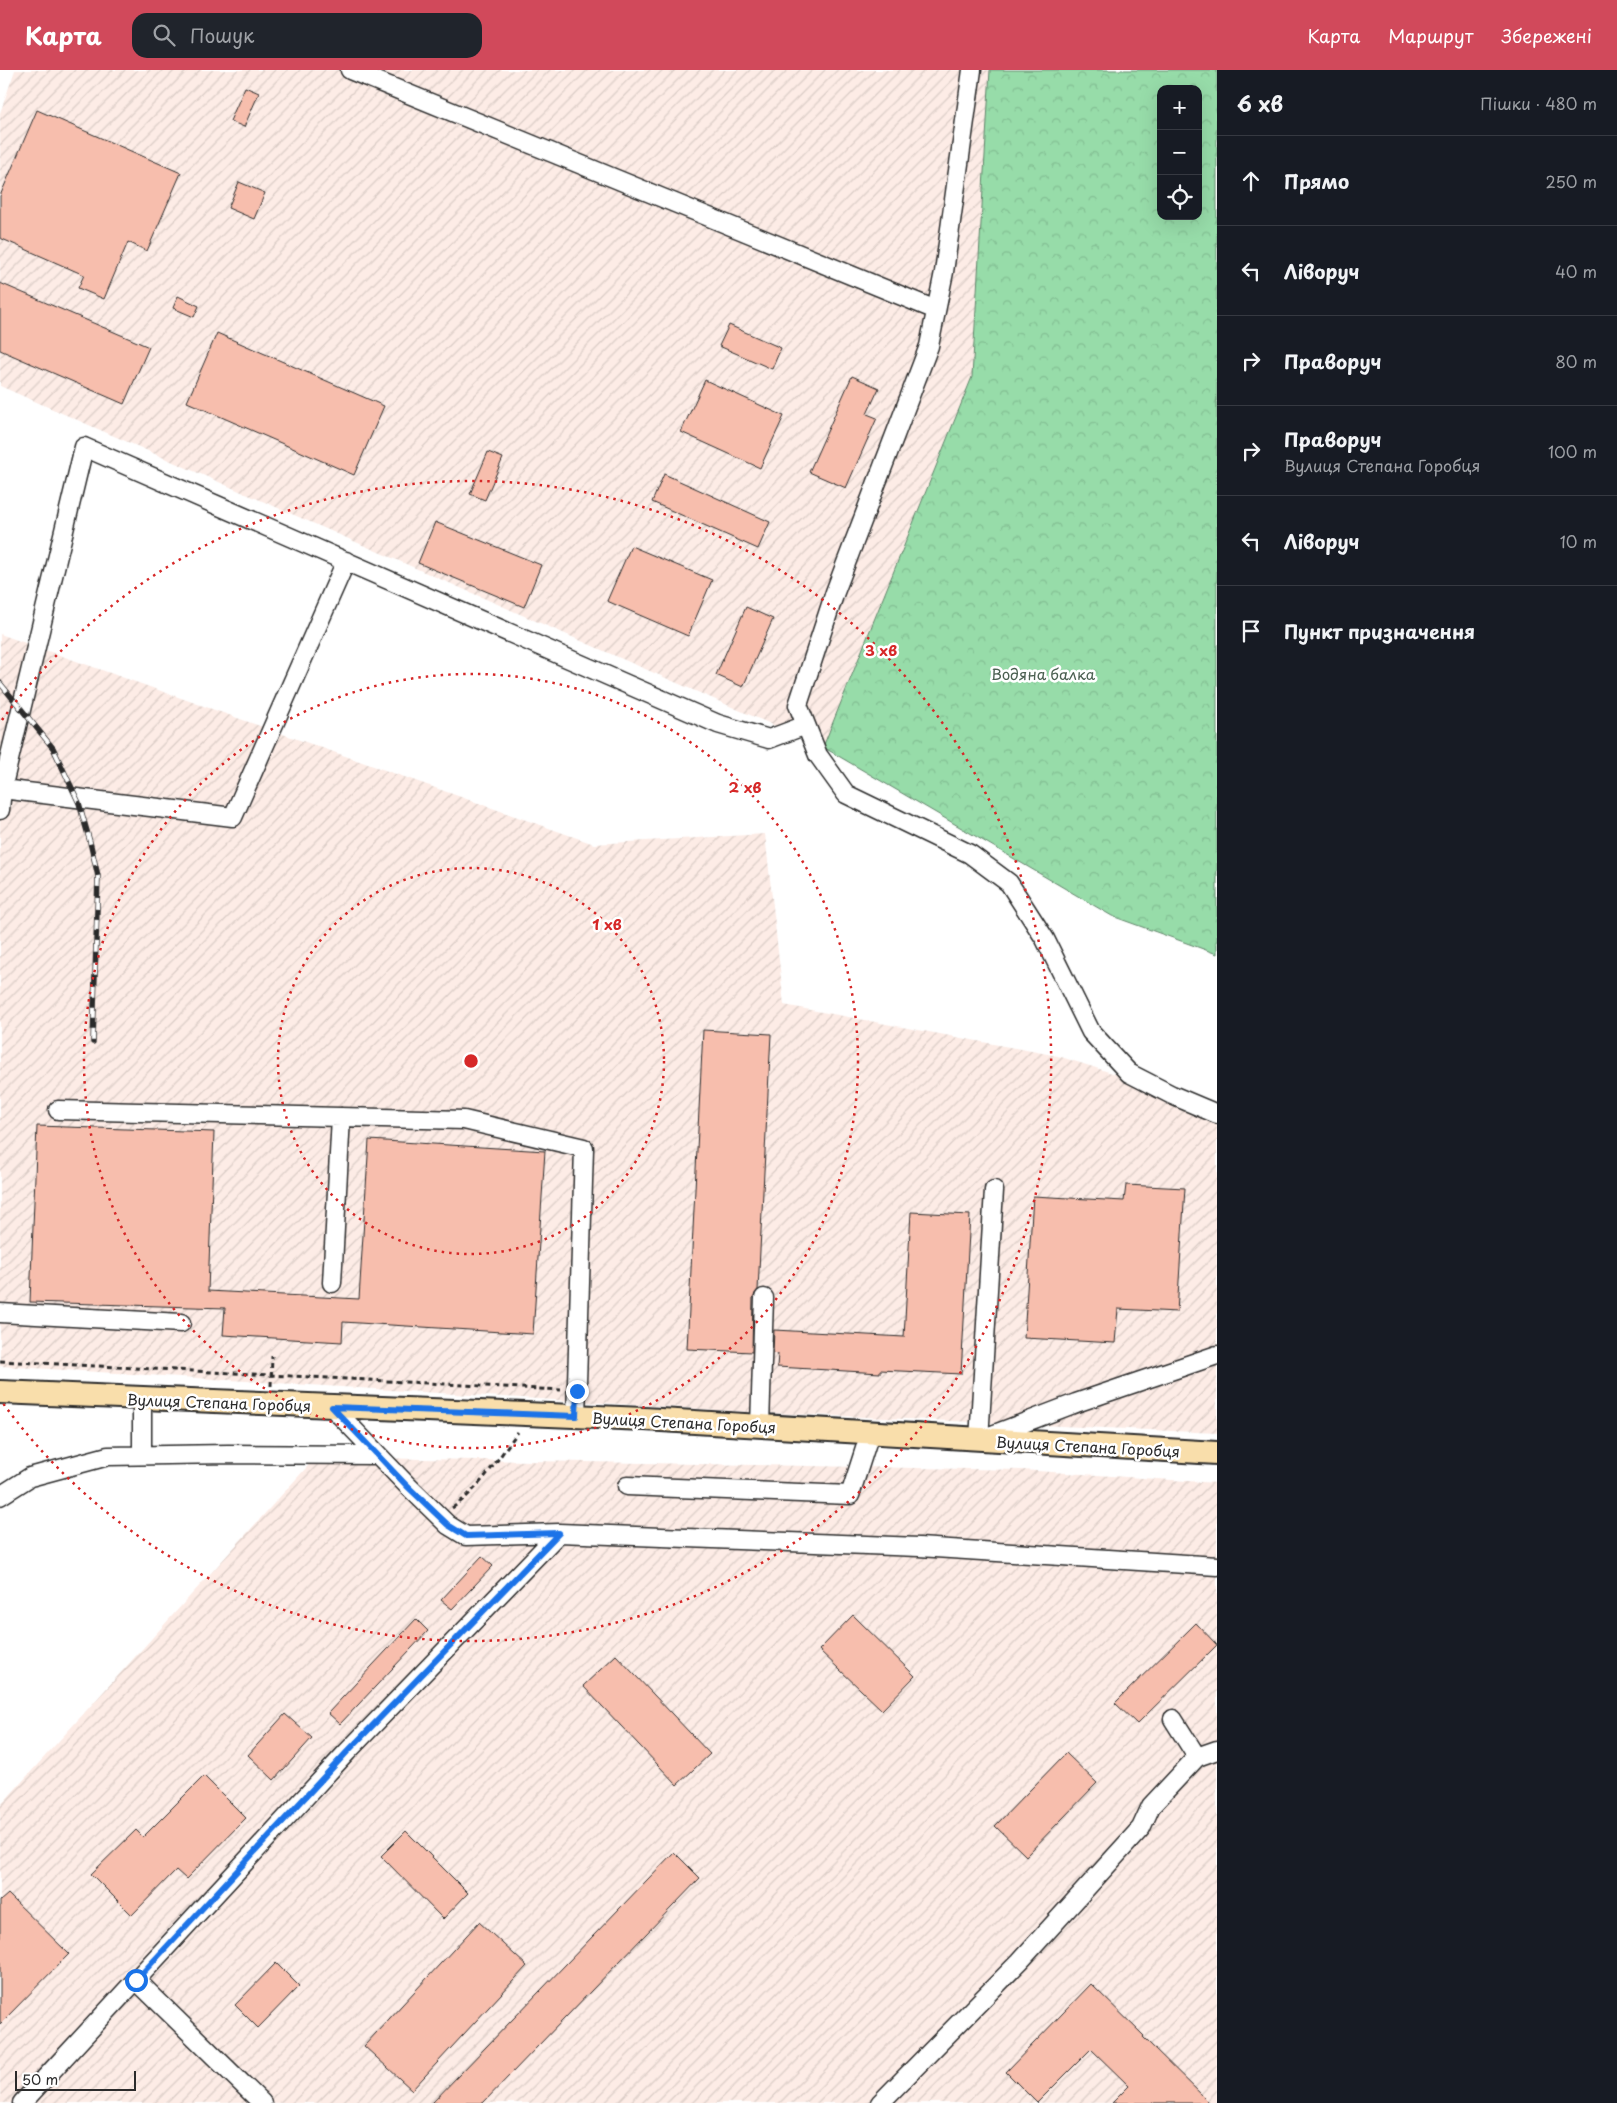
<!DOCTYPE html>
<html lang="uk">
<meta charset="utf-8">
<style>
:root{--surface:#171b24;--page:#20242c;--text:#f1f3f6;--muted:#9ea1a6;--line:#363941;--accent:#d1495b}
body{margin:0;font-family:"Playpen Sans",sans-serif;background:var(--page);color:var(--text)}
.controls{position:absolute;right:15px;top:15px;display:grid;overflow:hidden;border-radius:10px;box-shadow:0 5px 20px #0002}
.controls button{width:45px;height:45px;display:grid;place-items:center;padding:0;border:0;border-bottom:1px solid var(--line);background:var(--surface);color:var(--text);font:25px sans-serif}
.scale{position:absolute;left:15px;bottom:12px;width:121px;box-sizing:border-box;padding-left:5px;border:2px solid #2b2b2b;border-top:0;font-size:14px;line-height:18px;white-space:nowrap;color:#2b2b2b;-webkit-text-stroke:4px #fff;paint-order:stroke}
.stop{position:absolute;width:15px;height:15px;margin:-11px;border:4px solid #1a73e8;border-radius:50%;background:#fff}
.stop.end{background:#1a73e8;border-color:#fff;box-shadow:0 1px 5px #0008}
.list{margin:0;padding:0;list-style:none}
h2{display:flex;justify-content:space-between;align-items:center;height:65px;margin:0;padding:0 20px;font-size:21px}
h2 small{font-size:16px;font-weight:400;color:var(--muted)}
.list li{display:grid;grid-template-columns:32px 1fr auto;gap:15px;align-items:center;box-sizing:border-box;height:90px;padding:0 20px;border-top:1px solid var(--line)}
.list b{display:block;font-size:19px;white-space:nowrap}
.list p{margin:0;font-size:16px;white-space:nowrap;color:var(--muted)}
.list em{font-size:16px;font-style:normal;color:var(--muted)}
.icon{flex:none;width:28px;height:28px;fill:none;stroke:currentColor;stroke-width:2;stroke-linecap:round;stroke-linejoin:round}
.map{position:relative;flex:none;width:1217px;height:2033px;overflow:hidden}
header{display:flex;align-items:center;gap:30px;box-sizing:border-box;height:70px;padding:0 25px;background:var(--accent);color:#fff}
header strong{font-size:24px}
nav{display:flex;gap:28px;margin-inline-start:auto;font-size:18px}
.search{width:350px;height:45px;background:var(--page);display:flex;align-items:center;gap:12px;box-sizing:border-box;padding:0 18px;border-radius:15px;color:var(--muted);font-size:19px}
main{display:flex}
aside{flex:1;background:var(--surface)}
.map>svg:first-child{display:block}
.industrial{fill:url(#industrial-furrows)}
.forest{fill:url(#forest-crowns);stroke:#61846a;fill-rule:evenodd}
.building{fill:#f7bead;stroke:#2b2b2b}
.lines{fill:none;stroke-linecap:round;stroke-linejoin:round}
.minor-casing{stroke:#2b2b2b;stroke-width:21}
.major-casing{stroke:#2b2b2b;stroke-width:26}
.path{stroke:#2b2b2b;stroke-width:3;stroke-dasharray:5 4;stroke-linecap:butt}
.minor{stroke:#fff;stroke-width:18}
.major{stroke:#f9deab;stroke-width:22}
.rail-casing{stroke:#2b2b2b;stroke-width:5.5}
.rail{stroke:#fff;stroke-width:4;stroke-dasharray:11;stroke-linecap:butt}
.route{stroke:#1a73e8;stroke-width:6}
.ring{fill:none;stroke:#d62828;stroke-width:2.5;stroke-dasharray:2.5 5}
.labels{text-anchor:middle;dominant-baseline:central;stroke-width:5;stroke-linejoin:round;paint-order:stroke}
.park-label{font-size:15px;fill:#4b6051;stroke:#fff}
.street-label{font-size:15px;fill:#2b2b2b;stroke:#fff}
.centre{fill:#d62828;stroke:#fff;stroke-width:2.5}
.ring-label{font-size:15px;text-anchor:middle;font-weight:bold;fill:#d62828;stroke:#fff;stroke-width:5;stroke-linejoin:round;paint-order:stroke}
</style>
<header>
<strong>Карта</strong>
<div class="search"><svg class="icon" aria-label="search" viewBox="0 0 24 24"><circle cx="10" cy="10" r="6"/><path d="M15 15l6 6"/></svg>Пошук</div>
<nav><a>Карта</a><a>Маршрут</a><a>Збережені</a></nav>
</header>
<main>
<div class="map">
<svg width="1217" height="2033" viewBox="0 0 1217 2033">
<defs>
<pattern id="industrial-furrows" width="10" height="10" patternUnits="userSpaceOnUse" patternTransform="scale(1.25)"><rect width="10" height="10" fill="#fdece6"/><path d="M-1 1l2-2M0 10L10 0M9 11l2-2" fill="none" stroke="#d9cbc5"/></pattern>
<pattern id="forest-crowns" width="20" height="18" patternUnits="userSpaceOnUse" patternTransform="scale(1.25)"><rect width="20" height="18" fill="#97dca9"/><path d="M2 6a3 3 0 1 1 6 0M12 15a3 3 0 1 1 6 0" fill="none" stroke="#82bd92"/></pattern>
</defs>
<rect width="100%" height="100%" fill="#fff"/>
<filter id="ink" filterUnits="userSpaceOnUse"><feTurbulence type="fractalNoise" baseFrequency=".02" numOctaves="2"/><feDisplacementMap in="SourceGraphic" scale="10" xChannelSelector="R" yChannelSelector="G"/><feConvolveMatrix kernelMatrix="1 2 1 2 8 2 1 2 1" color-interpolation-filters="sRGB"/></filter>
<g filter="url(#ink)">
<path class="industrial" d="M15 0H990L972 307 823 677 0 316V43Z
M0 564 594 774 765 764 784 935 1058 986 1217 1036V1363L750 1342 0 1296Z
M316 1387 1022 1400 1217 1413V2033H0V1736Z"/>
<path class="forest" d="M990 0H1217V884L1112 846 823 677 972 307ZM1161 19H1198V146H1161Z"/>
<path class="building" d="M245 17 259 23 244 57 230 51Z
M37 40 181 103 147 181 128 172 104 229 78 218 84 205 0 168V126Z
M239 112 265 123 254 149 228 138Z
M0 213 149 277 124 334 0 280Z
M178 226 199 236 194 247 173 238Z
M729 255 781 278 772 299 719 276Z
M217 263 384 336 354 405 187 332Z
M852 306 879 318 867 344 877 348 846 418 809 402Z
M705 310 784 346 760 398 681 362Z
M488 382 503 388 485 430 470 424Z
M664 404 770 452 758 479 652 432Z
M435 452 541 495 524 537 418 493Z
M631 476 712 510 688 566 607 531Z
M746 537 773 549 743 617 716 605Z
M703 960 771 964 758 1220 753 1228 752 1282 687 1279Z
M37 1056 214 1062 208 1221 359 1229 369 1070 545 1081 533 1264 343 1252 342 1272 223 1265 225 1238 30 1232Z
M1126 1115 1185 1118 1177 1242 1118 1239 1115 1273 1024 1268 1033 1126 1124 1131Z
M911 1142 970 1145 961 1304 880 1300V1303L777 1297 778 1284 773 1283 774 1260 904 1267Z
M482 1486 493 1496 452 1539 441 1530Z
M853 1545 915 1606 882 1640 819 1580Z
M416 1549 428 1561 340 1654 328 1643Z
M1196 1553 1217 1575 1137 1654 1115 1633Z
M616 1585 710 1684 677 1715 583 1616Z
M285 1644 312 1668 274 1710 248 1685Z
M1066 1683 1097 1713 1026 1786 995 1756Z
M204 1706 246 1748 186 1809 176 1800 132 1845 91 1804 136 1760 143 1767Z
M406 1761 468 1823 443 1849 381 1786Z
M674 1782 700 1808 483 2033H432Z
M8 1824 69 1884 0 1954V1831Z
M479 1852 527 1896 412 2020 364 1976Z
M276 1893 299 1916 258 1958 235 1935Z
M1091 1914 1144 1966 1143 1967 1210 2033H1112L1129 2016 1091 1979 1037 2033 1006 2002Z"/>
<g class="lines">
<g class="minor-casing">
<path id="minor" d="M350 0 936 240
M972 0 944 202 929 276 835 522 798 635 818 685 846 724 970 784 1009 813 1045 869 1091 962 1129 1003 1172 1025 1217 1044
M346 491 233 747 2 719 84 377 718 654 769 669 806 655
M0 740 2 719
M58 1040 464 1050 584 1078 576 1347
M994 1120 979 1370 1076 1333 1217 1285
M332 1213 341 1047
M0 1243 181 1253
M142 1329V1385
M332 1337 407 1415 448 1455 466 1466 559 1463
M760 1356 764 1228
M627 1416 850 1425 870 1363
M0 1426 30 1407 108 1386 228 1384 378 1385
M1197 1687 1217 1680
M136 1910 262 2033
M22 2033 347 1682 559 1463 919 1477 1217 1496
M880 2033 1020 1891 1141 1758 1151 1736 1197 1687 1173 1649"/>
</g>
<g class="major-casing">
<path id="major" d="M0 1322 644 1349 1217 1383"/>
</g>
<path class="path" d="M0 1291 561 1320
M271 1316 272 1286
M452 1438C480 1419 498 1388 518 1362"/>
<use href="#minor" class="minor"/>
<use href="#major" class="major"/>
<g class="rail-casing">
<path id="rail" d="M0 613 53 678 79 733 90 772 98 806 93 972"/>
</g>
<use href="#rail" class="rail"/>
</g>
</g>
<g class="lines" filter="url(#ink)">
<path class="route" d="M136 1910 347 1682 559 1463 466 1466 448 1455 407 1416 332 1337 576 1346 577 1321"/>
</g>
<g class="ring">
<circle cx="471" cy="991" r="193"/>
<circle cx="471" cy="991" r="387"/>
<path d="M2 650A580 580 0 1 1 2 1332"/>
</g>
<g class="labels">
<g class="park-label">
<text x="1043" y="603">Водяна балка</text>
</g>
<g class="street-label">
<text transform="translate(219 1332) rotate(2)">Вулиця Степана Горобця</text>
<text transform="translate(684 1352) rotate(3)">Вулиця Степана Горобця</text>
<text transform="translate(1088 1376) rotate(3)">Вулиця Степана Горобця</text>
</g>
</g>
<circle cx="471" cy="991" r="8" class="centre"/>
<g class="ring-label">
<text x="881" y="586">3 хв</text>
<text x="745" y="723">2 хв</text>
<text x="607" y="860">1 хв</text>
</g>
</svg>
<div class="controls">
<button>+</button>
<button>−</button>
<button><svg class="icon" aria-label="locate" viewBox="0 0 24 24"><circle cx="12" cy="12" r="6"/><path d="M12 2v4M12 18v4M2 12h4M18 12h4"/></svg></button>
</div>
<div class="scale">50 m</div>
<div class="stop" style="left:136px;top:1910px"></div>
<div class="stop end" style="left:577px;top:1321px"></div>
</div>
<aside>
<h2>6 хв<small>Пішки · 480 m</small></h2>
<ul class="list">
<li><svg class="icon" aria-label="ahead" viewBox="0 0 24 24"><path d="M12 20V5M6 11l6-6 6 6"/></svg><div><b>Прямо</b></div><em>250 m</em></li>
<li><svg class="icon" aria-label="left" viewBox="0 0 24 24"><path d="M17 20v-9H6M10 6l-5 5 5 5"/></svg><div><b>Ліворуч</b></div><em>40 m</em></li>
<li><svg class="icon" aria-label="right" viewBox="0 0 24 24"><path d="M7 20v-9h11M14 6l5 5-5 5"/></svg><div><b>Праворуч</b></div><em>80 m</em></li>
<li><svg class="icon" aria-label="right" viewBox="0 0 24 24"><path d="M7 20v-9h11M14 6l5 5-5 5"/></svg><div><b>Праворуч</b><p>Вулиця Степана Горобця</p></div><em>100 m</em></li>
<li><svg class="icon" aria-label="left" viewBox="0 0 24 24"><path d="M17 20v-9H6M10 6l-5 5 5 5"/></svg><div><b>Ліворуч</b></div><em>10 m</em></li>
<li><svg class="icon" aria-label="arrive" viewBox="0 0 24 24"><path d="M6 21V4h12l-3 4 3 4H6"/></svg><div><b>Пункт призначення</b></div></li>
</ul>
</aside>
</main>
